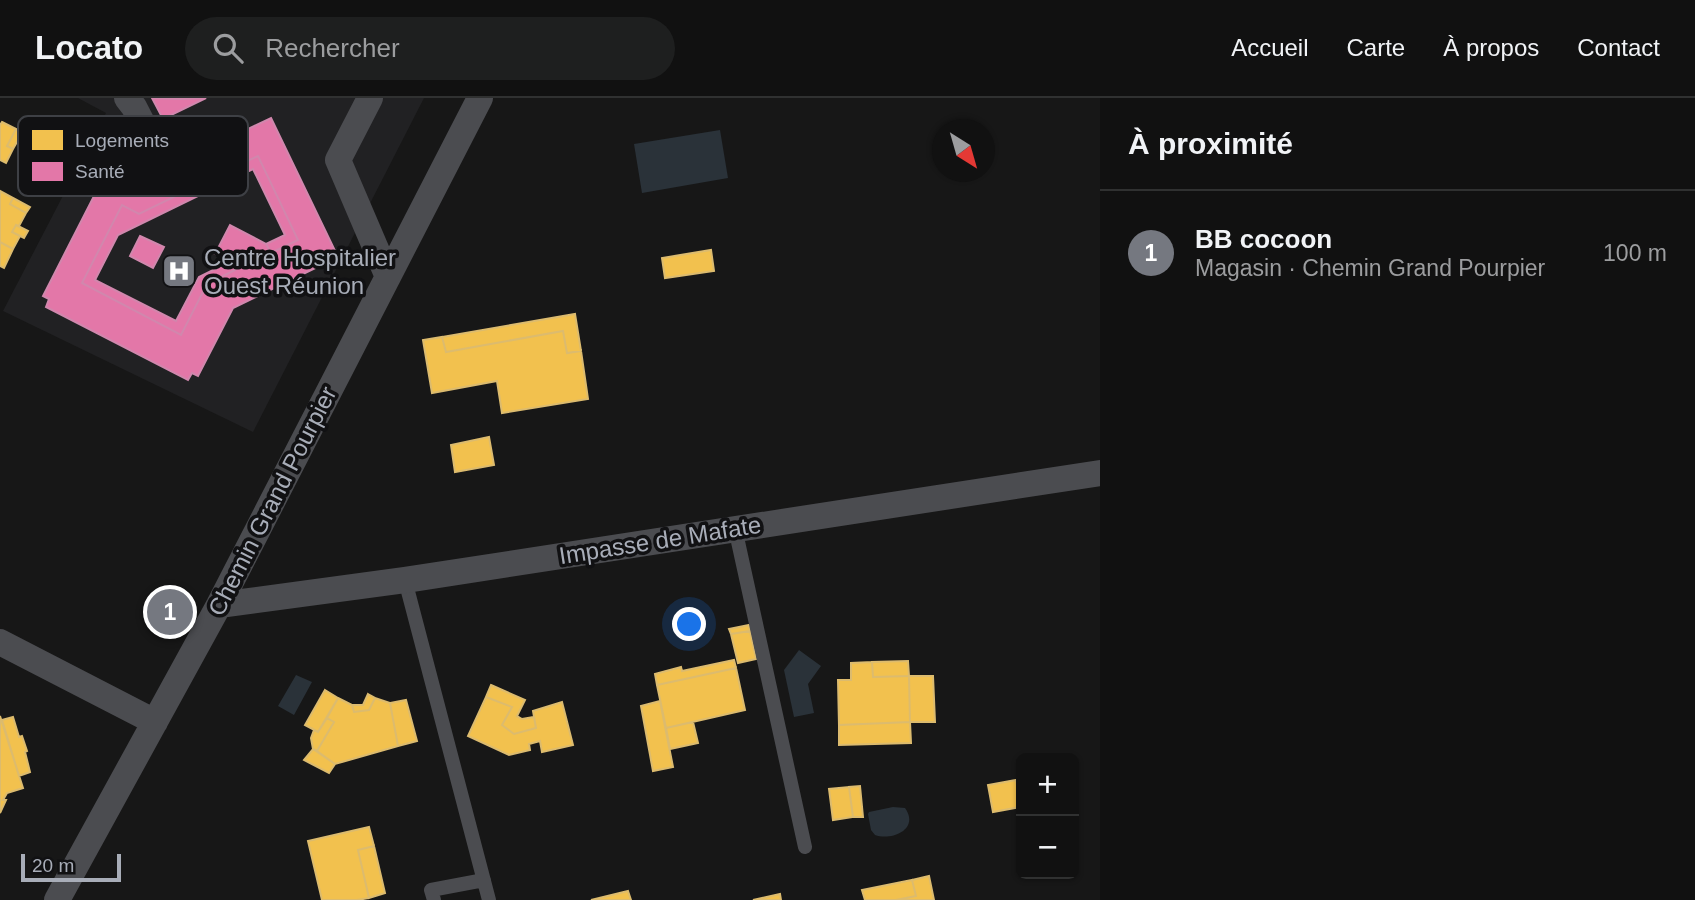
<!DOCTYPE html>
<html lang="fr">
<meta charset="utf-8">
<style>
:root{--surface:#111;--page:#1e1f1f;--text:#f1f3f6;--muted:#9c9d9f;--line:#303131;--accent:#757880}
body{margin:0;font-family:Arial,sans-serif;background:var(--page);color:var(--text)}
.controls{position:absolute;right:21px;bottom:21px;display:grid;overflow:hidden;border-radius:10px;box-shadow:0 2px 5px #0004}
.controls button{width:63px;height:63px;display:grid;place-items:center;padding:0;border:0;border-bottom:2px solid var(--line);background:var(--surface);color:var(--text);font:35px sans-serif}
.compass{position:absolute;left:932px;top:21px;width:63px;height:63px;border-radius:50%;background:var(--surface);box-shadow:0 2px 5px #0004;rotate:143deg}
.scale{position:absolute;left:21px;bottom:18px;width:100px;box-sizing:border-box;padding-left:7px;border:4px solid #a8adb8;border-top:0;font-size:19px;line-height:24px;white-space:nowrap;color:#a8adb8;-webkit-text-stroke:5px #111113;paint-order:stroke}
.you{position:absolute;left:690px;top:527px;width:24px;height:24px;margin:-18px;border:5px solid #fff;border-radius:50%;background:#1a73e8;box-shadow:0 0 0 10px #1a73e833}
.badge{display:grid;place-items:center;width:46px;height:46px;border-radius:50%;background:var(--accent);color:#fff;font-size:23px;font-weight:700}
.pin{position:absolute;translate:-50% -50%;border:4px solid #fff;box-shadow:0 2px 7px #0006}
.list{margin:0;padding:0;list-style:none}
h2{display:flex;justify-content:space-between;align-items:center;height:91px;margin:0;padding:0 28px;font-size:30px}
h2 small{font-size:23px;font-weight:400;color:var(--muted)}
.list li{display:grid;grid-template-columns:46px 1fr auto;gap:21px;align-items:center;box-sizing:border-box;height:126px;padding:0 28px;border-top:2px solid var(--line)}
.list b{display:block;font-size:26px;white-space:nowrap}
.list p{margin:0;font-size:23px;white-space:nowrap;color:var(--muted)}
.list em{font-size:23px;font-style:normal;color:var(--muted)}
.icon{flex:none;width:38px;height:38px;fill:none;stroke:currentColor;stroke-width:2;stroke-linecap:round;stroke-linejoin:round}
.map{position:relative;flex:none;width:1100px;height:802px;overflow:hidden}
header{display:flex;align-items:center;gap:42px;box-sizing:border-box;height:98px;padding:0 35px;background:var(--surface);border-bottom:2px solid var(--line)}
header strong{font-size:33px}
nav{display:flex;gap:38px;margin-inline-start:auto;font-size:24px}
.search{width:490px;height:63px;background:var(--page);display:flex;align-items:center;gap:18px;box-sizing:border-box;padding:0 24px;border-radius:38px;color:var(--muted);font-size:26px}
main{display:flex}
aside{flex:1;background:var(--surface)}
.map>svg:first-child{display:block}
.built{fill:#212123}
.water{fill:#2a3239}
.homes{fill:#f2c14e;stroke:#dcbb6e;stroke-width:2}
.health{fill:#e377a8;stroke:#d187ad;stroke-width:2}
.lines{fill:none;stroke-linecap:round;stroke-linejoin:round}
.service{stroke:#4b4c50;stroke-width:14}
.minor{stroke:#4b4c50;stroke-width:26}
.labels{text-anchor:middle;dominant-baseline:central;stroke-width:7;stroke-linejoin:round;paint-order:stroke}
.poi-label{font-size:24px;fill:#a8adb8;stroke:#111113;text-anchor:start}
.street-label{font-size:24px;fill:#a8adb8;stroke:#111113}
.key{fill:#111113;stroke:#3e4045;stroke-width:2}
.key-label{font-size:19px;fill:#a8adb8}
</style>
<header>
<strong>Locato</strong>
<div class="search"><svg class="icon" aria-label="search" viewBox="0 0 24 24"><circle cx="10" cy="10" r="6"/><path d="M15 15l6 6"/></svg>Rechercher</div>
<nav><a>Accueil</a><a>Carte</a><a>À propos</a><a>Contact</a></nav>
</header>
<main>
<div class="map">
<svg width="1100" height="802" viewBox="0 0 1100 802">
<rect width="100%" height="100%" fill="#171717"/>
<path class="built" d="M78 0H424L253 334 3 213 106 15Z"/>
<path class="water" d="M720 32 728 80 642 95 634 46Z
M799 552 821 568 808 586 814 615 794 619 784 572Z
M296 577 312 584 294 617 278 608Z
M893 709 905 710C920 731 892 743 875 737L871 732 868 716 869 714Z"/>
<path class="homes" d="M2 24 16 31 7 48 13 51 6 65 0 62V27Z
M16 31 22 35 13 51 7 48Z
M0 93 13 100 10 106 26 115 19 128 16 127 12 134 20 138 13 151 0 144Z
M13 100 30 109 26 115 10 106Z
M16 127 28 133 24 140 12 134Z
M0 144 13 151 4 170 0 168Z
M711 152 714 173 665 180 662 160Z
M575 216 581 253 567 255 563 233 446 254 442 239Z
M563 233 567 255 581 253 588 301 502 315 497 283 432 295 423 242 442 239 446 254Z
M489 339 494 367 455 374 451 347Z
M749 527 750 533 731 536 729 531Z
M750 533 756 561 738 565 731 536Z
M734 562 736 570 657 587 655 576 681 569 682 573Z
M908 563 909 578 873 579 872 564Z
M872 564 873 579 909 578 910 624 839 627 838 582H851V565Z
M736 570 745 612 666 630 657 587Z
M909 578H933L935 624H910Z
M491 587 525 602 517 618 522 621 534 619 536 630 514 636 502 627 512 609 486 599Z
M325 592 338 600 318 634 305 627Z
M368 596 375 600 369 612 354 614 352 607H363Z
M486 599 512 609 502 627 514 636 536 630 533 613 562 604 573 647 542 654 540 643 529 646 530 652 509 657 468 638Z
M338 600 352 607 354 614 369 612 375 600 390 605 398 648 335 666 317 653 334 624 327 620Z
M406 602 417 643 398 648 390 605Z
M660 603 673 669 653 673 641 608Z
M0 618 23 690 7 695 3 702H6L0 715Z
M13 619 19 639 22 638 27 653 25 654 30 674 19 678 2 622Z
M327 620 334 624 317 653 313 651 311 640 314 632 318 634Z
M693 624 698 645 670 651 666 630Z
M910 624 911 645 839 647V627Z
M313 651 335 666 329 675 304 662Z
M1016 682 1020 709 993 714 988 687Z
M860 688 863 719H853L849 689Z
M849 689 853 719 833 722 829 691Z
M369 729 374 748 358 752 369 800 357 802H322L308 743Z
M374 748 385 795 369 800 358 752Z
M929 778 934 802H896L916 798 912 782Z
M912 782 916 798 896 802H865L862 792Z
M628 793 631 802H591Z
M780 796 781 802H753Z"/>
<path class="health" d="M152 0 181 1 206 0 163 21Z
M271 20 338 159 233 210 198 278 192 275 188 282 46 209 49 201 43 198 118 51 144 65 138 75 146 80 207 51 219 77 139 116 122 107 82 185 181 237 207 186 235 172 231 163 215 156 230 127 266 146 271 155 298 142 258 58 233 70 221 44Z
M221 44 233 70 258 58 298 142 271 155 266 146 285 137 253 71 118 137 95 182 176 223 199 179 231 163 235 172 207 186 181 237 82 185 122 107 139 116 219 77 207 51Z
M140 138 164 149 153 170 130 158Z"/>
<g class="lines">
<path class="service" d="M735 430 805 749
M405 482 489 802
M434 802 431 792 484 782"/>
<path class="minor" d="M127 0 134 9 151 42
M370 0 338 62 388 179
M219 507 405 482 1100 375
M0 544 155 624
M57 802 219 507 480 0"/>
</g>
<defs>
<g id="hospital-square" transform="scale(1.75)"><rect x="-9" y="-9" width="18" height="18" rx="4" fill="#757880" stroke="#111113"/><path d="M-5-5h3v3.5h4V-5h3V5h-3V1.5h-4V5h-3Z" fill="#fff"/></g>
</defs>
<g fill-rule="evenodd">
<use href="#hospital-square" x="179" y="173"/>
</g>
<g class="labels">
<g class="poi-label">
<text x="204" y="159">Centre Hospitalier<tspan x="204" dy="28">Ouest Réunion</tspan></text>
</g>
<g class="street-label">
<text transform="translate(272 403) rotate(-63)">Chemin Grand Pourpier</text>
<text transform="translate(660 442) rotate(-9)">Impasse de Mafate</text>
</g>
</g>
<rect x="18" y="18" width="230" height="80" rx="10" class="key"/>
<rect x="32" y="32" width="31" height="20" fill="#f2c14e"/>
<rect x="32" y="64" width="31" height="19" fill="#e377a8"/>
<g class="key-label">
<text x="75" y="49">Logements</text>
<text x="75" y="80">Santé</text>
</g>
</svg>
<div class="controls">
<button>+</button>
<button>−</button>
</div>
<svg class="compass" viewBox="-18 -18 36 36"><path d="M0-13l5 13h-10z" fill="#e53935"/><path d="M0 13l5-13h-10z" fill="#9c9d9f"/></svg>
<div class="scale">20 m</div>
<div class="you"></div>
<div class="pin badge" style="left:170px;top:514px">1</div>
</div>
<aside>
<h2>À proximité<small></small></h2>
<ul class="list">
<li><span class="badge">1</span><div><b>BB cocoon</b><p>Magasin · Chemin Grand Pourpier</p></div><em>100 m</em></li>
</ul>
</aside>
</main>
